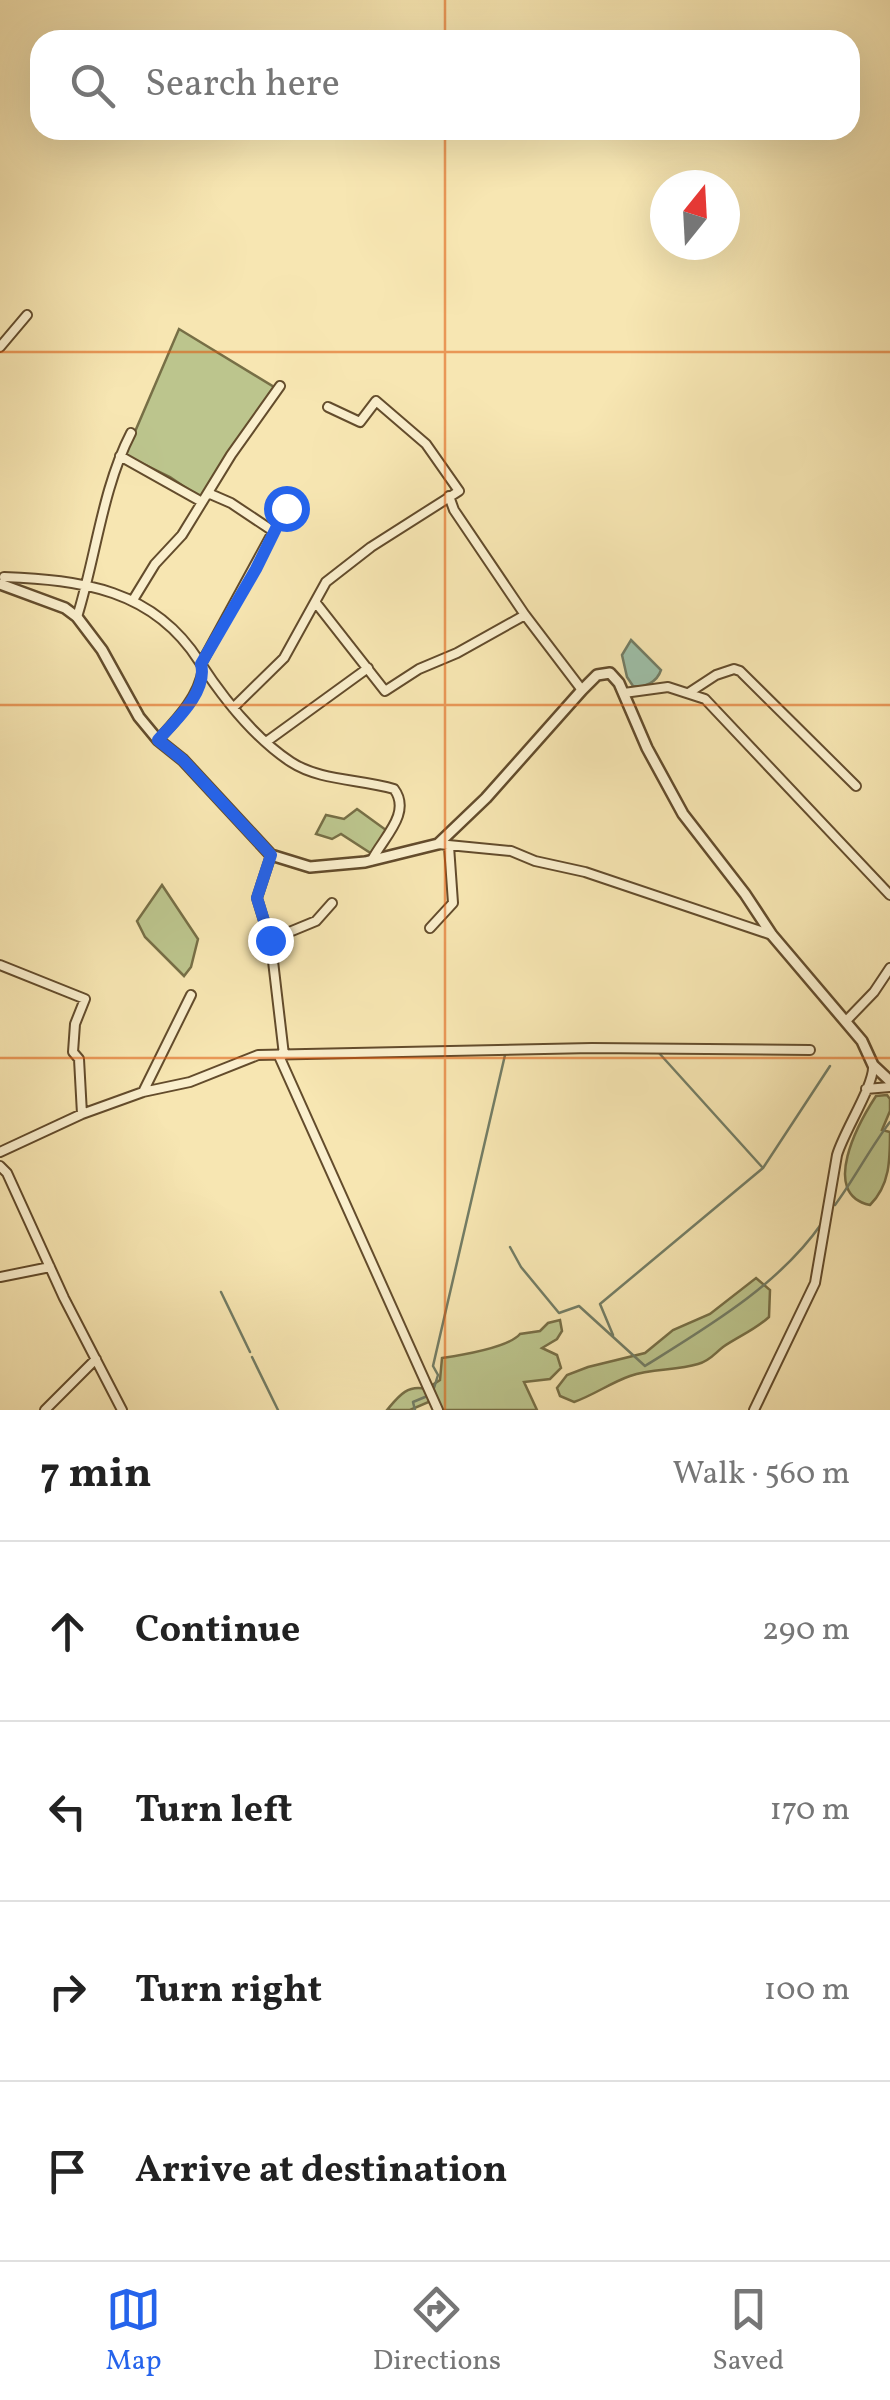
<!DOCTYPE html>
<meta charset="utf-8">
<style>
:root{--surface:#fff;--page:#f2f2f2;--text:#222;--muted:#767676;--line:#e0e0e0;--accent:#2563eb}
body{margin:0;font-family:Vollkorn,serif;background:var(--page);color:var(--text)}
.compass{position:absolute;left:650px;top:170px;width:90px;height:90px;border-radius:50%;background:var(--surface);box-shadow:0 10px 40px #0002;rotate:18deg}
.stop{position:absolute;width:30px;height:30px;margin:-22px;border:8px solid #2563eb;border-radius:50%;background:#fff}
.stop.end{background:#2563eb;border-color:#fff;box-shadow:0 2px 10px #0008}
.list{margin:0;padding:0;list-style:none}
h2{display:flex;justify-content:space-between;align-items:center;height:130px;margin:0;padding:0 40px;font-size:42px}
h2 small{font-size:32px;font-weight:400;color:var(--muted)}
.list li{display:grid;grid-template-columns:65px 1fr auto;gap:30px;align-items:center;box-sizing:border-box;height:180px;padding:0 40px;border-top:2px solid var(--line)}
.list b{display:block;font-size:38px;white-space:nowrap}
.list em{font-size:32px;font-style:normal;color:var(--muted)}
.icon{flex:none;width:55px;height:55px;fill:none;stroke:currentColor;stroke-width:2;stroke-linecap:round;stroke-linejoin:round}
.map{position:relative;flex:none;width:890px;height:1410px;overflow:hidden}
.search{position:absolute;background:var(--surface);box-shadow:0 10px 40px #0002;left:30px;right:30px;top:30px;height:110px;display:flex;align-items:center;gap:25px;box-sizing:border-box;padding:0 35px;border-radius:30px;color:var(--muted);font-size:38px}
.sheet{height:850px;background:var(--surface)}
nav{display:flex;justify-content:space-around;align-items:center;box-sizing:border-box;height:140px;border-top:2px solid var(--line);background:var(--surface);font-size:28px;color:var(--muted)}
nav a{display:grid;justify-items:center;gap:5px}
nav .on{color:var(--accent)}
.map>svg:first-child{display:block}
.green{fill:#bcc58d;stroke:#776f46;stroke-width:2.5}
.water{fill:#9ec0a9;stroke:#737d65;stroke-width:2.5}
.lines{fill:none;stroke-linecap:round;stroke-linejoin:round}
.stream{stroke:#737d65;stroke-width:2.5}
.minor-casing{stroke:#634c2c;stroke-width:12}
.tertiary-casing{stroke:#634c2c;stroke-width:14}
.minor{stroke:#faefcd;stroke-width:8}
.tertiary{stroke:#faefcd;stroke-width:9}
.route{stroke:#2563eb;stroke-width:12}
.grid{fill:none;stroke:#df560b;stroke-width:2.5;stroke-opacity:0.55}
</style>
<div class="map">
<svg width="890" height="1410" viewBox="0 0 890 1410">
<rect width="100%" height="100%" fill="#f7e6b2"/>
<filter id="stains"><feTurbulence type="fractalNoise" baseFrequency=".002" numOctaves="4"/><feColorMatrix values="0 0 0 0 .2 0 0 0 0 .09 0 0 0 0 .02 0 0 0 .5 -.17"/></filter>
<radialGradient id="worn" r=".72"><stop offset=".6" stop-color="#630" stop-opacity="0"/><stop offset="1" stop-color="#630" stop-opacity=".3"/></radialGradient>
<path class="green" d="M179 329 274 387 201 498 170 477 125 455Z
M357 809 386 830 372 854 341 834 332 839 316 834 326 815 344 819Z
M162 885 198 939 191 967 184 976 145 937 137 921Z
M887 1095 890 1099V1111L882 1130 890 1132C890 1160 890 1185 870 1205 819 1194 859 1122 876 1096Z
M756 1278 770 1290 769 1317C755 1330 739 1336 723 1347 715 1353 710 1361 698 1364 676 1371 652 1368 630 1376 610 1383 594 1395 574 1402L560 1396 557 1388 567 1375 588 1367 645 1353 673 1330 710 1314Z
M560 1320 562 1331 557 1339 542 1348 557 1355 561 1368 550 1379 524 1382 537 1410H439L433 1400 410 1410H387C398 1397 407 1384 426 1389L440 1380 442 1358C462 1355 508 1348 520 1334L540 1331 548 1323Z"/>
<path class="water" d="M631 640 661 670C657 682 645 688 633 686L627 677 622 655Z"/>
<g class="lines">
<path class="stream" d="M659 1053 762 1167
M835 1205C855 1178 870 1148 890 1122
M510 1247 521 1267 559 1313 579 1306 645 1366C709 1326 779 1285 822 1223
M221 1292 250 1352
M613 1335 600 1304 763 1168 830 1066
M252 1357 278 1410
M434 1388 438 1375 433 1366 505 1055
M415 1410 413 1402 425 1397"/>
<g class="minor-casing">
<path id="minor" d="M0 347 27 315
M120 456 202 502
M208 493 231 503 273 531
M449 496 454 510 525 615 582 690
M4 577C81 580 153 589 199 661 223 698 253 737 291 762 320 781 361 779 394 789 412 813 383 838 372 860
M133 600 155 564 182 535 231 455 280 386
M316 603 385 691 419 669 457 653 525 615
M77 617C96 557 102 489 131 433
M201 664 286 508 292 507
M690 692 716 675 734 669 740 671 856 786
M624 693 668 687 705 699 890 895
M233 708 284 658 326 582 371 547 459 491 426 444 376 401 360 422 328 407
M158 740C177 719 198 698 203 669
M266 742 368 668
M438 844 511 851 535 861 585 872 772 935
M271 855 257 898 271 944 284 1055
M430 928 453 903 449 846
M270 940 316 921 332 903
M0 965 85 999 75 1024 73 1052 79 1059 82 1114
M846 1021 874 992 890 968
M279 1056 438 1410
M866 1089 890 1087
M143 1092 191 995
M0 1152 82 1114 143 1092 190 1082 258 1055 592 1048 810 1050
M0 1166 7 1173 64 1298 122 1410
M0 1277 50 1267
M45 1410 96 1359
M754 1410 815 1283 837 1155C844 1131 875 1084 873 1065"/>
</g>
<g class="tertiary-casing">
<path id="tertiary" d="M0 584 65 608 77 617 102 650 139 717 158 740 183 760 271 855 310 867 365 862 438 844 486 798 582 690 597 675 610 673 619 683 647 748 683 814 745 894 772 935 862 1041 873 1065 890 1081"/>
</g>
<use href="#minor" class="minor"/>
<use href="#tertiary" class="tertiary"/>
</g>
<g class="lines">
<path class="route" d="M270 940 257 898 271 855 183 760 158 740C175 721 208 692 201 664L256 569 286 508"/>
</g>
<path class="grid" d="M445 0V40M445 130V1410M0 352H890M0 705H890M0 1058H890"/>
<rect width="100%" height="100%" filter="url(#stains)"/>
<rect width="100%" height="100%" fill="url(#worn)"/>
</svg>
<svg class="compass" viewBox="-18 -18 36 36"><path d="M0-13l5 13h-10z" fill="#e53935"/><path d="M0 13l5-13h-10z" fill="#767676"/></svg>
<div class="stop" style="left:286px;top:508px"></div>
<div class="stop end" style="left:270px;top:940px"></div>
<div class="search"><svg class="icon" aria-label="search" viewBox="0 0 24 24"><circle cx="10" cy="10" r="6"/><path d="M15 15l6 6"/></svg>Search here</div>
</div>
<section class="sheet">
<h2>7 min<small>Walk · 560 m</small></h2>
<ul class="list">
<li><svg class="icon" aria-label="ahead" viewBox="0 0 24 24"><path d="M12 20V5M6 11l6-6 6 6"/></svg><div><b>Continue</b></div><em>290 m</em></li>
<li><svg class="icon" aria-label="left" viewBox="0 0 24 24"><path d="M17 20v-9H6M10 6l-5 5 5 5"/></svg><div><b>Turn left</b></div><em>170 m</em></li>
<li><svg class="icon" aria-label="right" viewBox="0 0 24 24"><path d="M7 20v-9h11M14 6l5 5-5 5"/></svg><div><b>Turn right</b></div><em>100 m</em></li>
<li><svg class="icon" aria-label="arrive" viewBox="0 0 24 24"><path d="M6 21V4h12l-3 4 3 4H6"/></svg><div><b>Arrive at destination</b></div></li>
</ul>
</section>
<nav>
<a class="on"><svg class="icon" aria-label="map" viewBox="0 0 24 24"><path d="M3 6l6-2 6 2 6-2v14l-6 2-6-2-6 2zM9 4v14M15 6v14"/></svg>Map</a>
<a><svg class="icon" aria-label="directions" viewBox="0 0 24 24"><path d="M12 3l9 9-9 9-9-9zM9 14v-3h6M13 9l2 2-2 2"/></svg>Directions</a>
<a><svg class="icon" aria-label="saved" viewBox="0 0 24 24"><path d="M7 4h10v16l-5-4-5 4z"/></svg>Saved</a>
</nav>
